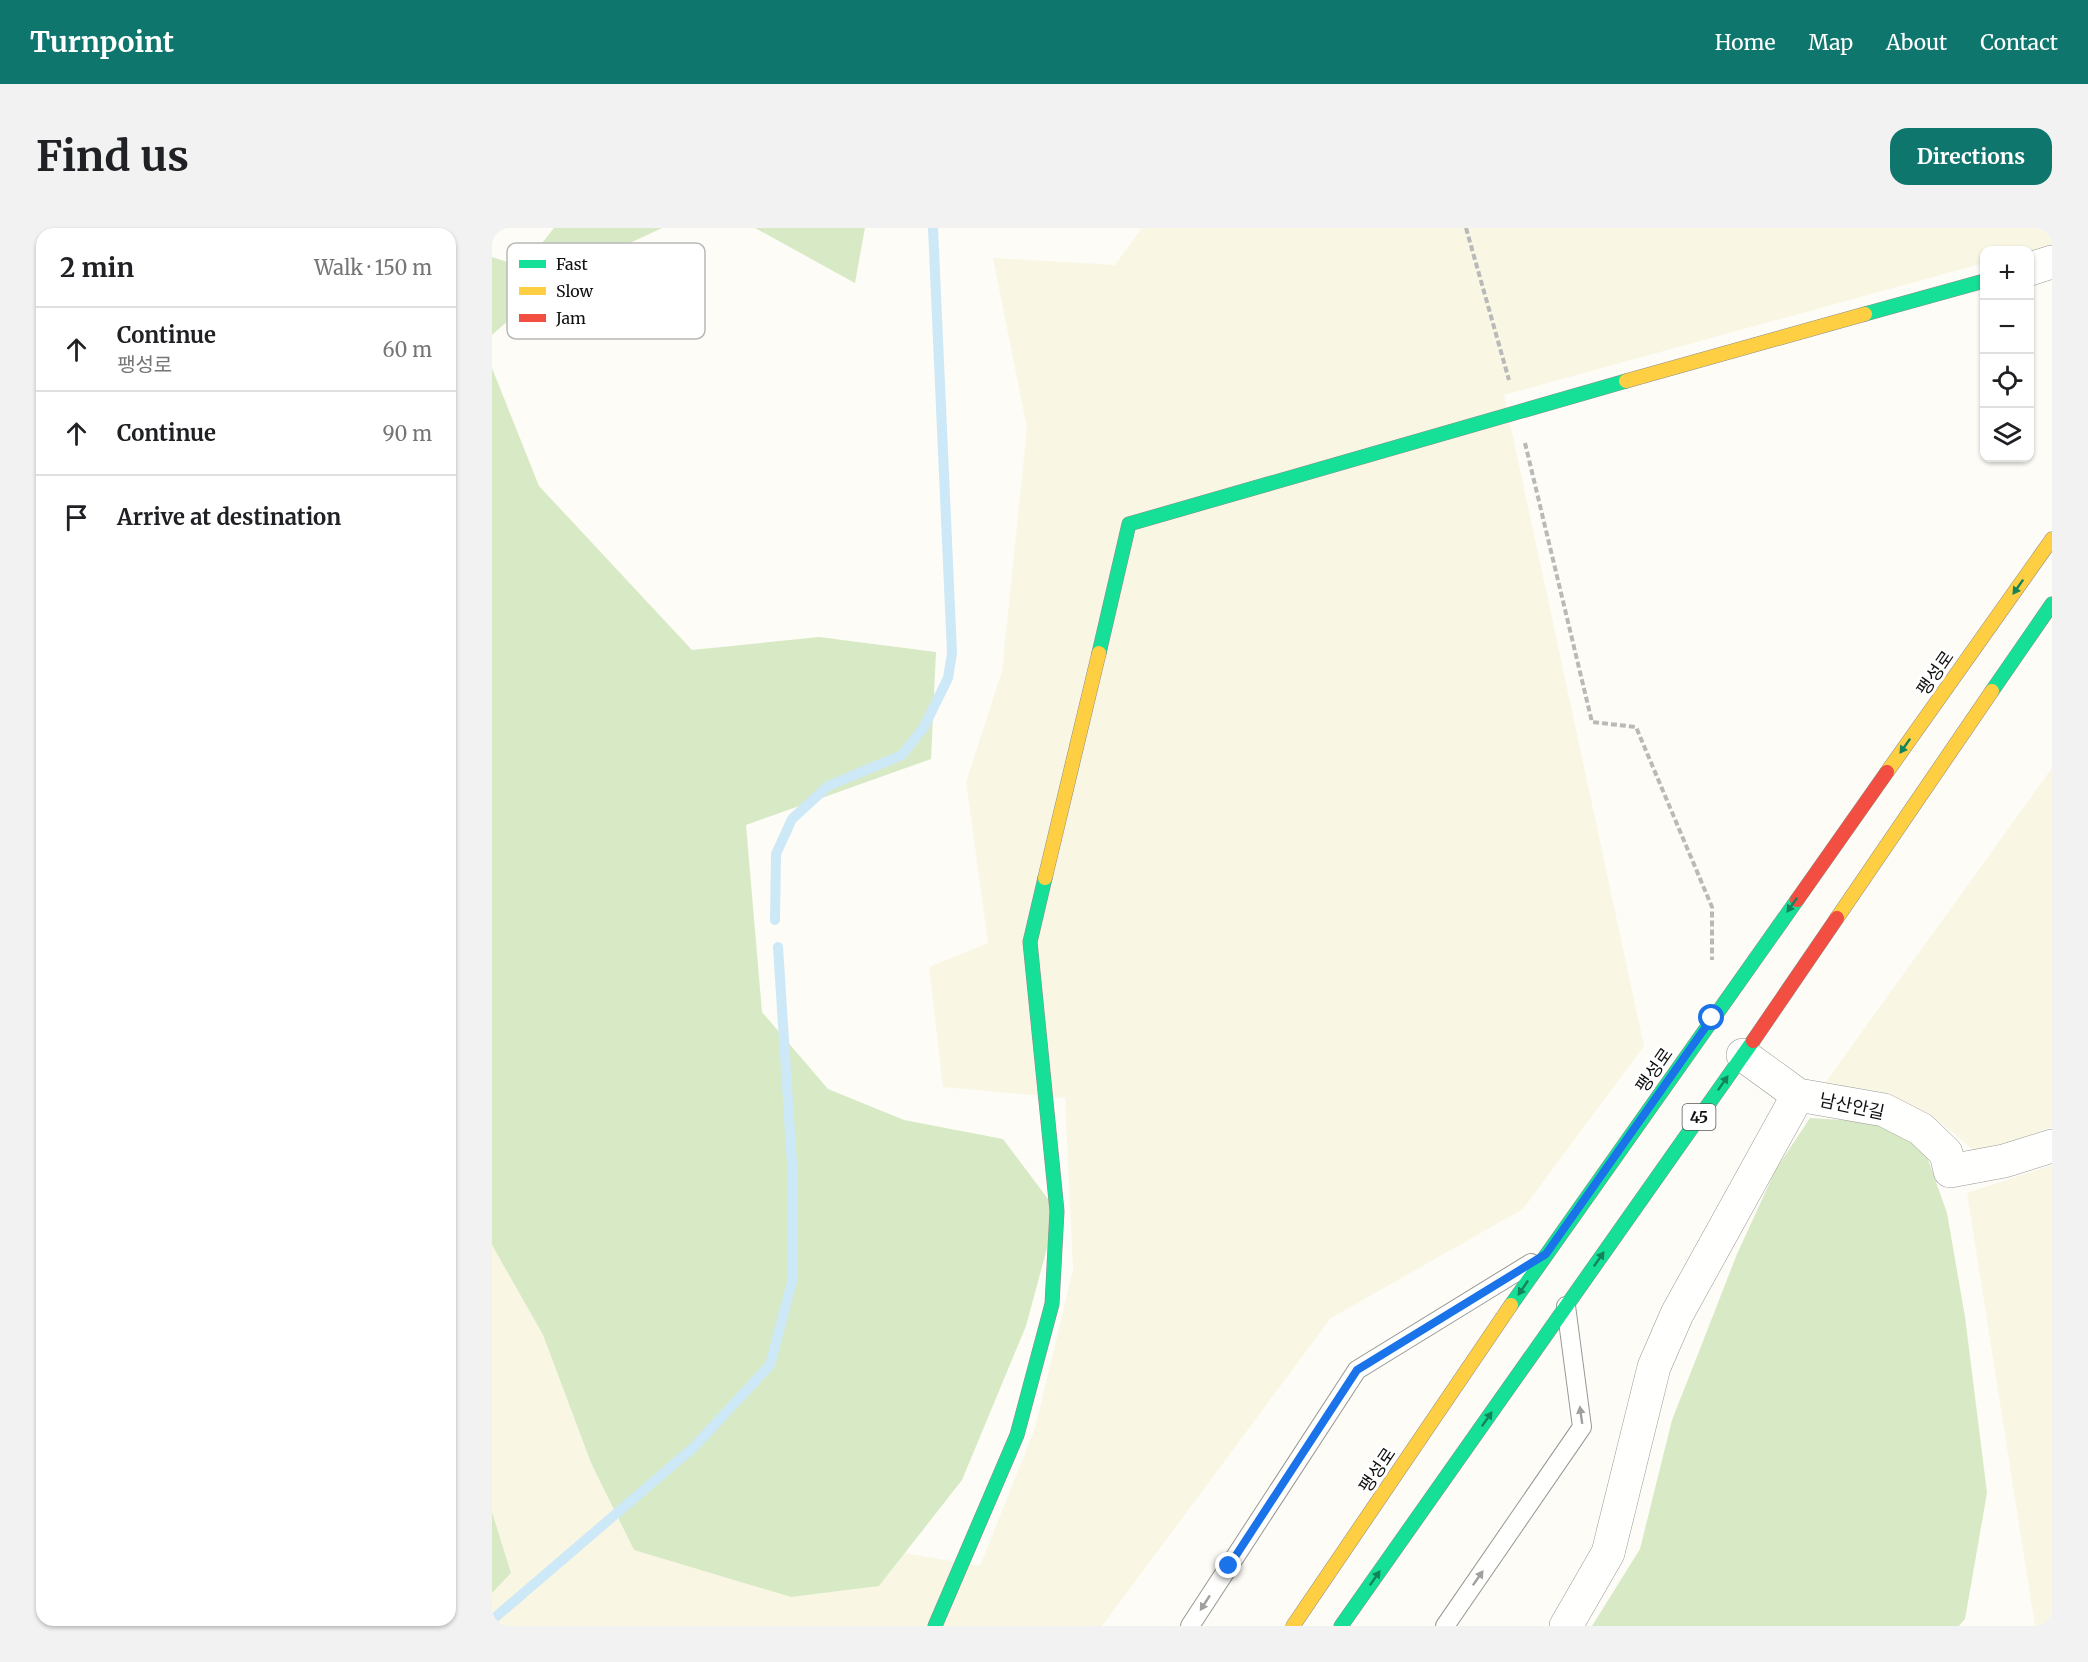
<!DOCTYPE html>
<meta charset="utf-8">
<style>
:root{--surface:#fff;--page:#f2f2f2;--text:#202124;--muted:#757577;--line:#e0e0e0;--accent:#0f766e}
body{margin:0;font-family:Merriweather,"Noto Sans KR",serif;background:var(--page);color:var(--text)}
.controls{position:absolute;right:18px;top:18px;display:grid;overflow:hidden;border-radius:12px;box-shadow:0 2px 4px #0004}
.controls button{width:54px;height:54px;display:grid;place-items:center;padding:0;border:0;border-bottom:2px solid var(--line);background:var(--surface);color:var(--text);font:30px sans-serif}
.stop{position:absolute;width:18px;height:18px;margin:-14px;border:4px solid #1a73e8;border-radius:50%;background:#fff}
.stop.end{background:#1a73e8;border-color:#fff;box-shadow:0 2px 6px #0008}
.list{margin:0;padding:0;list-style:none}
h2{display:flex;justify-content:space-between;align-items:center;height:78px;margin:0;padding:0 24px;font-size:26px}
h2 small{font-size:20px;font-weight:400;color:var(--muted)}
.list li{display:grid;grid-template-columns:39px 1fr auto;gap:18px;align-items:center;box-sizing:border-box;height:84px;padding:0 24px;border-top:2px solid var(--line)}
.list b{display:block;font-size:22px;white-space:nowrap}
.list p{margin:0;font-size:20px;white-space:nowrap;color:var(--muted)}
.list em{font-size:20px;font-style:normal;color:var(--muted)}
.icon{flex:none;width:33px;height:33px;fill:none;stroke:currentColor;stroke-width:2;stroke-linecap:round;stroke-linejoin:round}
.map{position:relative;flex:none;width:1560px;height:1398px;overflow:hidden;border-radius:18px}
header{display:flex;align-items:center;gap:36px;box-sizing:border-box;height:84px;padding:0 30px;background:var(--accent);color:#fff}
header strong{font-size:28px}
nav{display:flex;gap:33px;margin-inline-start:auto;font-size:21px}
.intro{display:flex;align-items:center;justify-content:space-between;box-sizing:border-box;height:144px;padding:0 36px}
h1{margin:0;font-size:42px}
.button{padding:15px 27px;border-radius:18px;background:var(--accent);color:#fff;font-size:21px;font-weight:700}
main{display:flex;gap:36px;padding:0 36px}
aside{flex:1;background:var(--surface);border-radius:18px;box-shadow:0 2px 4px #0004}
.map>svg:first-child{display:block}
.farmland{fill:#f9f7e4}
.forest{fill:#d8eac5}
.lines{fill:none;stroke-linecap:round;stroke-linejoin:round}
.stream{stroke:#cde8f7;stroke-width:10}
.lane-casing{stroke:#979795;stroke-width:20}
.street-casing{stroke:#979795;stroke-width:34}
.fast-casing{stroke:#8e8d8b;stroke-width:15}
.slow-casing{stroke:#8e8d8b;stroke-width:15}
.jam-casing{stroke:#8e8d8b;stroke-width:15}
.path{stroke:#b9b9b8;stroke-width:4;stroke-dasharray:6 3;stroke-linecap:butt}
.lane{stroke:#fffffe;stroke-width:18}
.street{stroke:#fffffe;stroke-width:33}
.fast{stroke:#16e098;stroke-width:14}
.slow{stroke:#ffcf43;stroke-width:14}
.jam{stroke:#f24e42;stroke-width:14}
.oneway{fill:#14835b}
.oneway2{fill:#a0a09f}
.route{stroke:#1a73e8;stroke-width:8}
.labels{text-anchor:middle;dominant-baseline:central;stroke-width:6;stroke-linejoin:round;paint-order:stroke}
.shield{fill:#fff;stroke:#585858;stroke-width:1.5}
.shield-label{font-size:16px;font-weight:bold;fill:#111}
.street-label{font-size:18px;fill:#111;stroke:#fff}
.key{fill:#fff;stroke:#b8b8b8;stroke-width:1.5}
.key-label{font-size:16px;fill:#111}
</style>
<header>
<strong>Turnpoint</strong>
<nav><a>Home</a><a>Map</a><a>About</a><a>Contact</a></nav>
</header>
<div class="intro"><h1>Find us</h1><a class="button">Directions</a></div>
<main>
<aside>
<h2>2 min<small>Walk · 150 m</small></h2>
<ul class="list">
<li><svg class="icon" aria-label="ahead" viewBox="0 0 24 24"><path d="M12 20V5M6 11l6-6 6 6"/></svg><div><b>Continue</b><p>팽성로</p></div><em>60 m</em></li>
<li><svg class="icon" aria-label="ahead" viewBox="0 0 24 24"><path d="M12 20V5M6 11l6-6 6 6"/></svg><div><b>Continue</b></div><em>90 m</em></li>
<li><svg class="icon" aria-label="arrive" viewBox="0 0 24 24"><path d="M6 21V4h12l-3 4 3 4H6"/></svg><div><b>Arrive at destination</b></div></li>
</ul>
</aside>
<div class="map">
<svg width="1560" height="1398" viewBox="0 0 1560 1398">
<rect width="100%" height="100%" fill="#fdfcf7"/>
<path class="farmland" d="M650 0H1560V17L1538 23 1492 22V35L1012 167 1152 818 1031 981 839 1090 610 1398H0V1365L19 1345 0 1284V1017L51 1107 99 1235 142 1322 387 1358 413 1325 488 1338 543 1200 581 1042 573 870 451 859 437 739 496 715 474 554 510 443 535 200 501 30 623 37Z
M1560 540V899L1485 925 1443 890 1396 865 1333 855Z
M1560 937V1398H1543L1475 965Z"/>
<path class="forest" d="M62 0H170L65 49 0 107V29L31 39Z
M263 0H373L363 55Z
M0 140 47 258 200 422 327 409 444 424 439 531 254 597 270 784 336 861 412 892 511 911 565 983 534 1098 470 1252 387 1358 299 1369 142 1322 99 1235 51 1107 0 1017Z
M1318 890 1383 894 1432 920 1455 985 1473 1089 1495 1265 1473 1391 1467 1398H1100L1148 1321 1180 1192 1206 1126 1245 1026 1284 941Z
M0 1284 19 1345 0 1365Z"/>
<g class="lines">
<path class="stream" d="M283 692 284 626 300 591 336 558 410 527 432 499 456 450 460 425 441 0
M0 1392 202 1219 278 1137 301 1050V951L286 719"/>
<g class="lane-casing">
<path id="lane" d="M698 1398 865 1142 1039 1035
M953 1398 1090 1199 1074 1078"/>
</g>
<g class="street-casing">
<path id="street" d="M1538 41 1560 34
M1251 827 1306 867 1392 882 1429 901 1454 925 1458 943 1512 933 1560 918
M1074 1398 1116 1325 1162 1139 1185 1086 1306 867"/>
</g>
<g class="fast-casing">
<path id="fast" d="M1373 86 1492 53
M607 425 637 296 1134 153
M1500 463 1560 376
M1019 1077 1305 672
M443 1398 525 1207 560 1076 565 983 538 714 553 650
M849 1398 1261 813"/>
</g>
<g class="slow-casing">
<path id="slow" d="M1134 153 1373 86
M1395 544 1560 311
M553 650 607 425
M1345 690 1500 463
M801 1398 1019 1077"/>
</g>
<g class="jam-casing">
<path id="jam" d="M1305 672 1395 544
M1261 813 1345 690"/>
</g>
<path class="path" d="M974 0 1017 152
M1033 215 1100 494 1144 499 1220 679V732"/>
<use href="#lane" class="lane"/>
<use href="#street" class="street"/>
<use href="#fast" class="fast"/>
<use href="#slow" class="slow"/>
<use href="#jam" class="jam"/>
</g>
<defs><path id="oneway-solid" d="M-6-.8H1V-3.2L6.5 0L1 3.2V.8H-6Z" transform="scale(1.5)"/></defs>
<g class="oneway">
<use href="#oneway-solid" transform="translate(1526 359) rotate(125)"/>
<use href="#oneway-solid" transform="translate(1413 518) rotate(125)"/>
<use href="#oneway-solid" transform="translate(1300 677) rotate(125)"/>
<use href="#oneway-solid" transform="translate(1231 855) rotate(-55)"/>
<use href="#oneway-solid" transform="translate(1107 1031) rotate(-55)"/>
<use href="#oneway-solid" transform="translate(1031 1060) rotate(124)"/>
<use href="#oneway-solid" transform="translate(995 1191) rotate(-55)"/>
<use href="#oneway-solid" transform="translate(883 1350) rotate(-55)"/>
</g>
<g class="oneway2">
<use href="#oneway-solid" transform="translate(1089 1187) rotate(-98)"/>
<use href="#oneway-solid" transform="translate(986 1350) rotate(-55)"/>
<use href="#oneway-solid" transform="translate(713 1375) rotate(123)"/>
</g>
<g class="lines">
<path class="route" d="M737 1338 865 1142 1054 1026 1220 790"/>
</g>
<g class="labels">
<rect class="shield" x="1190.5" y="876" width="33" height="26" rx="4.5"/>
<g class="shield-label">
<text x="1207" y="889">45</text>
</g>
<g class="street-label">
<text transform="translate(1443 445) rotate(-55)">팽성로</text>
<text transform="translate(1162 842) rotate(-55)">팽성로</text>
<text transform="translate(1360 878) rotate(12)">남산안길</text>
<text transform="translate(885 1242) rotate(-56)">팽성로</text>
</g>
</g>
<rect x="15" y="15" width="198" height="96" rx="9" class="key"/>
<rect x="27" y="32" width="27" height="8" fill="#16e098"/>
<rect x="27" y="59" width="27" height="8" fill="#ffcf43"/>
<rect x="27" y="86" width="27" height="8" fill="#f24e42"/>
<g class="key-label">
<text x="64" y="42">Fast</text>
<text x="64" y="69">Slow</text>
<text x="64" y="96">Jam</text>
</g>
</svg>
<div class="controls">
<button>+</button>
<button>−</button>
<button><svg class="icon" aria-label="locate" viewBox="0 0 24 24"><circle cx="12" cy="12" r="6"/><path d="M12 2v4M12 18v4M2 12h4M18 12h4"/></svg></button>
<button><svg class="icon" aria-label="layers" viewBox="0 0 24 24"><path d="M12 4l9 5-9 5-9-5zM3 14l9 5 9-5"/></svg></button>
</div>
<div class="stop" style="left:1220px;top:790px"></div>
<div class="stop end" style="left:737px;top:1338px"></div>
</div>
</main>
